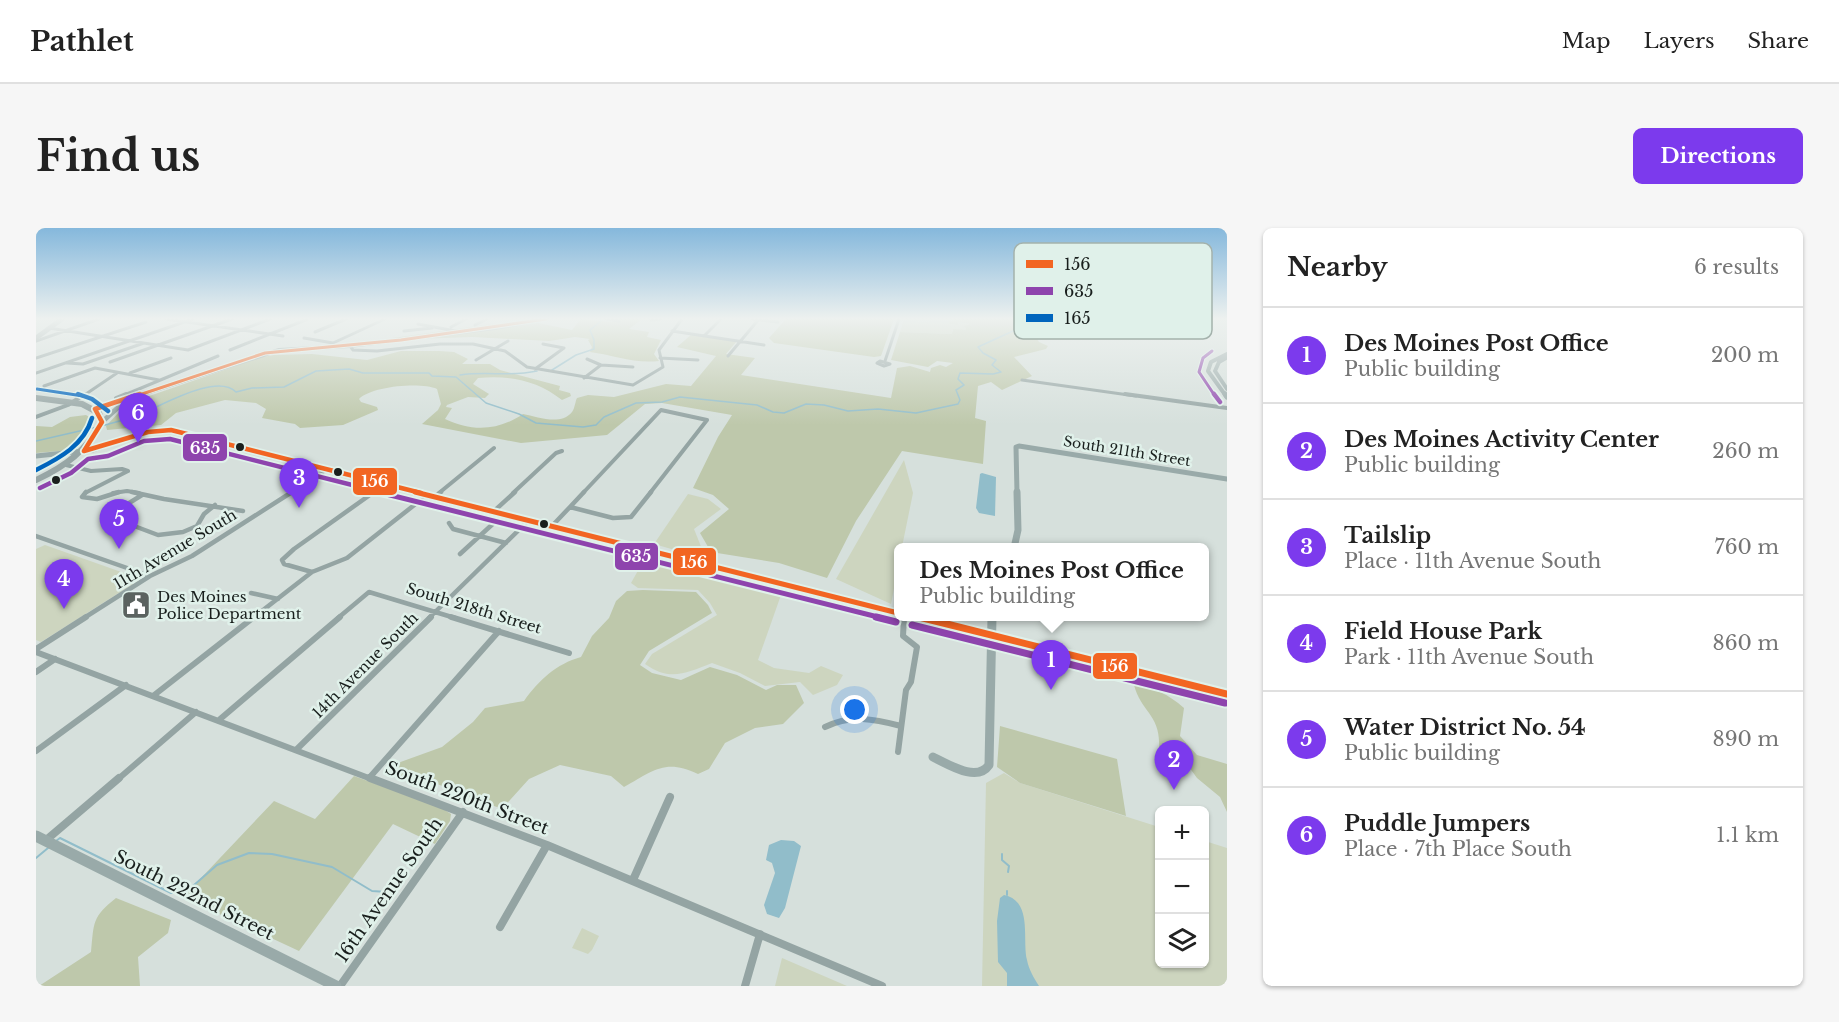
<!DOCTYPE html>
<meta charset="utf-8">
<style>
:root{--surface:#fff;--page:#f6f6f6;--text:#222;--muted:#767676;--line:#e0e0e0;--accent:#7c3aed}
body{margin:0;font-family:"Libre Baskerville",serif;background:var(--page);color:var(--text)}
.controls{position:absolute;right:18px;bottom:18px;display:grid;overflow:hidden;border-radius:9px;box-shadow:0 2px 4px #0004}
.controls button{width:54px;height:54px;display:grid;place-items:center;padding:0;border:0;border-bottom:2px solid var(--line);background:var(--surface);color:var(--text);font:30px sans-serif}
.you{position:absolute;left:819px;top:482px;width:21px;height:21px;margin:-15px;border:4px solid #fff;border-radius:50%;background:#1a73e8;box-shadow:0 0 0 9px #1a73e833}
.badge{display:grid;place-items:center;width:39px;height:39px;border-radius:50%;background:var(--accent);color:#fff;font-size:20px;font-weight:700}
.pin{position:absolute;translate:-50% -50px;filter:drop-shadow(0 2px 3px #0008)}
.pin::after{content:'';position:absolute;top:32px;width:21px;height:18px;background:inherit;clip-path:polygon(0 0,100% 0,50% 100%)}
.popup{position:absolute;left:858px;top:315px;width:315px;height:78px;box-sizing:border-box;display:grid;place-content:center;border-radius:9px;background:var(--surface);filter:drop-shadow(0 2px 4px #0005);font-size:20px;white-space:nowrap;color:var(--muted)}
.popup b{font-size:22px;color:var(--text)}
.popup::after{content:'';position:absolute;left:50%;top:100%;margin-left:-12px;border:12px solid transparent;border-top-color:var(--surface)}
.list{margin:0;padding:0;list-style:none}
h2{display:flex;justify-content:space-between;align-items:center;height:78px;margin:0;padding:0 24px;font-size:26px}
h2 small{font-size:20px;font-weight:400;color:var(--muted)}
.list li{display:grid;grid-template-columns:39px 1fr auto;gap:18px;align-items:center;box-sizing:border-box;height:96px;padding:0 24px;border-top:2px solid var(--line)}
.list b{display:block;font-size:22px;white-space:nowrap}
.list p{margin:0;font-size:20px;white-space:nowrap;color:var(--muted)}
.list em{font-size:20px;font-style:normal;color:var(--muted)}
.icon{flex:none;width:33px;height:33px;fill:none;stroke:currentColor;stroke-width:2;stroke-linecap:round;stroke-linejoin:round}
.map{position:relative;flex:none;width:1191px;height:758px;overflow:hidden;border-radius:9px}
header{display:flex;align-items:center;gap:36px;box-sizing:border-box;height:84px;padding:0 30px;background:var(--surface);border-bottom:2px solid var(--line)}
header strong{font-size:28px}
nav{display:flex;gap:33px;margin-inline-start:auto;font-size:21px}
.intro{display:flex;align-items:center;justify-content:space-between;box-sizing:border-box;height:144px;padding:0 36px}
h1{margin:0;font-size:42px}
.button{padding:15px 27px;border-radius:9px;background:var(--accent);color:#fff;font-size:21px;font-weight:700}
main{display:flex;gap:36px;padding:0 36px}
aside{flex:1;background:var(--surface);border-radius:9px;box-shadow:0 2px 4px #0004}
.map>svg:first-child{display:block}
.green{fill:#cdd5bf}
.forest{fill:#bec8ab}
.water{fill:#91bdca}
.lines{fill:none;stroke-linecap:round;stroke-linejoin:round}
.stream-far1{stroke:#91bdca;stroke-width:1.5}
.stream{stroke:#91bdca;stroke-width:2}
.street-far4{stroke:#94a4a3;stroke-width:3}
.street-far3{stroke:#94a4a3;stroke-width:4}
.street-far2{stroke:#94a4a3;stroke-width:4.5}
.street-far1{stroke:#94a4a3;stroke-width:6}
.street{stroke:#94a4a3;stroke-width:8}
.secondary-far4{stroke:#99aaa9;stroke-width:4}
.secondary-far3{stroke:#99aaa9;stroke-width:5}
.secondary-far2{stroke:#99aaa9;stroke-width:7}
.secondary-far1{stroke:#99aaa9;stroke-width:9}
.secondary{stroke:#99aaa9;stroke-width:11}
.primary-far1{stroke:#97a6a5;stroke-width:5}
.primary{stroke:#97a6a5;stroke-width:6}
.bus-1-far3-casing{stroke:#e0f1ea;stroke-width:5}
.bus-1-far2-casing{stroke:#e0f1ea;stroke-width:8}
.bus-1-far1-casing{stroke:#e0f1ea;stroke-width:9}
.bus-1-casing{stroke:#e0f1ea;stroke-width:11}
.bus-2-far3-casing{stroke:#e0f1ea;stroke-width:5}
.bus-2-far2-casing{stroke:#e0f1ea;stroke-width:8}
.bus-2-far1-casing{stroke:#e0f1ea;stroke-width:9}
.bus-2-casing{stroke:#e0f1ea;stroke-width:11}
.bus-3-far1-casing{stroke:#e0f1ea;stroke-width:5}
.bus-3-casing{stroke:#e0f1ea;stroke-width:8}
.bus-1-far3{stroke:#f26522;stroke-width:3}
.bus-1-far2{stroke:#f26522;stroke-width:4.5}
.bus-1-far1{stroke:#f26522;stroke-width:5}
.bus-1{stroke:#f26522;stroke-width:7}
.bus-2-far3{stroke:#8e44ad;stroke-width:3}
.bus-2-far2{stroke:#8e44ad;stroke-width:4.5}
.bus-2-far1{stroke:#8e44ad;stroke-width:5}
.bus-2{stroke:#8e44ad;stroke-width:7}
.bus-3-far1{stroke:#0065bd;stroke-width:3}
.bus-3{stroke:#0065bd;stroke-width:4.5}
.bus-dot{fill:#191f1d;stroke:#e0f1ea;stroke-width:2}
.labels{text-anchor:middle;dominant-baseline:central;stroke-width:5;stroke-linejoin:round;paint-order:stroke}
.far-street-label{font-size:14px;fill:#191f1d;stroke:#e0f1ea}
.street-label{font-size:15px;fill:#191f1d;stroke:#e0f1ea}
.poi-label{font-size:15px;fill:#191f1d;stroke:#e0f1ea;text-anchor:start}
.near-street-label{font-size:18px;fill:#191f1d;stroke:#e0f1ea}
.key{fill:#e0f1ea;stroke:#a4b2ac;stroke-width:1.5}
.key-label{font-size:16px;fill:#191f1d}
.line-badge{stroke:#e0f1ea;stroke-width:2}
.badge-label{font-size:16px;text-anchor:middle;font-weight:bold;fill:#fff}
</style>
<header>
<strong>Pathlet</strong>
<nav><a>Map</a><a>Layers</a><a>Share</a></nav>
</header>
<div class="intro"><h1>Find us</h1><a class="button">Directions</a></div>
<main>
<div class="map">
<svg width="1191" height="758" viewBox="0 0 1191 758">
<rect width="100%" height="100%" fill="#d6e0dc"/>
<path class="green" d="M868 91H888L889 92 877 94H894L895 91 928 92 914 93 936 96 931 102H916L917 106 864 104Z
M868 232 877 265 866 319 862 320V340L855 376 800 351Z
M652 266 672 271 685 281 658 301 670 331 618 316Z
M9 317 105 351 5 414 0 412V321Z
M616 331 745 367 722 432 738 440 773 445 785 438 807 447 801 457 777 467 764 454 729 458 704 445 676 435C650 445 634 454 609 436L616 426 681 387 674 375 662 362 602 360 595 355 604 339Z
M968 545 984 555 1123 599 1124 736H1168L1169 613 1191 620V758H946L950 555Z
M546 700 563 708 556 722 552 726 536 720Z
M746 730 811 758H739Z"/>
<path class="forest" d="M545 91 575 94 579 91H606L593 101 613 104 611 109 625 112 618 126 623 133C598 136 578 127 554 124L556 119 552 112 554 111 539 109 513 113 436 109 379 111 357 110 456 96 479 98 502 95 536 102Z
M750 91H858L845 128 838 129 738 115 733 110Z
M913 91H1085L1094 109 1033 101 1000 109 1003 114 1012 118 1010 121 978 129 996 148 966 162 955 154 942 158 939 190 950 193 947 236 866 223 820 293 791 350 743 335 675 324 664 305 693 281 677 267 657 260 682 209 696 187 626 175 609 176 571 207 485 215 386 196 402 182 405 176 401 161C385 154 336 158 323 171L325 174 341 179 342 182 307 197 264 200 259 196 226 190 230 181 220 175 189 172 140 185 125 197 71 202 70 198 86 181 96 174 226 129 238 127 276 126 331 132 365 123H403L418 124 432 131 426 136H454L464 142 524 158 523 162 534 165 535 168 526 172C501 152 473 147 442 150L437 156 453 166 449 170 432 169 411 177 410 179 416 180 409 191C436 204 462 203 487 186 502 189 525 198 536 184 539 180 539 174 541 170L552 167 578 169 630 156 655 158 680 128 641 119 656 106 701 113 690 126 719 130 705 147 855 170 861 140 874 138 894 144 895 140 904 137 910 139 917 135 901 133 892 139 855 132 864 104 916 106 917 101 930 102V100L927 98 936 96 922 94V97L912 95 917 92Z
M50 187 55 190 56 194 35 222 0 225V198L16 199 34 189Z
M607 362 660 364 672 377 676 385 613 423 604 437 616 445 645 452 674 439 701 447 730 462 741 457H760L768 475 747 496 719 500 689 515 673 541 662 546C629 530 617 543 588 559L575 548 524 537 493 551 466 581 396 554 360 547 359 536 406 519 437 494 449 480 488 473C503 452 520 436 545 429L556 408 573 390 580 373 591 363Z
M1098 457C1119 460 1132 466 1148 480L1144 508 1161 527 1191 536V584L1184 569 1161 550 1148 532 1123 520C1125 487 1105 484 1098 457Z
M964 498 1081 531 1090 588 984 555 961 539Z
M318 548 404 579 415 586 414 593 399 616 357 596 263 723 147 669 238 573 279 591Z
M80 670 135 692 132 705 102 729 104 758H3L55 724C58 694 56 689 80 670Z"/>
<path class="water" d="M946 245 960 249 959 288 943 285 940 280 944 246Z
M745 612 758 613 765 618 749 680 743 690 731 686 728 677 739 645 736 635 730 632 733 617Z
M968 667C997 673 986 711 991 732 993 742 998 750 1003 758H971V745L962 734 961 693 964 670Z"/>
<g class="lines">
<path class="stream-far1" d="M1032 95 1105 103
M516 142 540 127 558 121V112L554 102 565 93 564 91
M424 147C451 143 474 149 501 143
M66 198C79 194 94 191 107 185 127 177 181 145 200 164L216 160 248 159 280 143 313 141 327 145H393L396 148 420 149 450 175 483 186 500 195 547 199 560 197 568 189 600 175 626 174 644 169 721 177 737 184 748 185 770 176 788 177 812 183 842 181 880 185 922 176 924 172 920 162 928 157 922 151 924 145 957 146 965 144 956 137 960 132 947 125 942 119 977 103 1017 101 1025 96H1032L1030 93 1041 91
M0 213 61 199"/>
<path class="stream" d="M20 613 24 610 135 665 150 664 181 637 213 625 236 626 296 639 336 663 351 664
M966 626V632L973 638 972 644
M0 630 12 620
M971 663V667"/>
<path class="street-far4" d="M130 91 247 108
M571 91 583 93
M716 91 742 94
M615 92 625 91
M382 96 425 104
M439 97 451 91
M415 99 430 91
M13 100 152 122 234 91
M368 103 396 100
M636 103 728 117
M279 104 310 91
M668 108 685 91
M268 110 297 115 349 91
M0 113 63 91
M507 116 528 120
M314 118 317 122 341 123 404 116H437L469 123 491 139 597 157 627 139 623 122 646 91
M194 122 272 91
M692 128 723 91
M0 130 110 94
M624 130 662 132
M551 131 565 137 597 139
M440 132 472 113
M844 133 854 136 848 138 841 135Z
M849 133 863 91
M74 134 196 91
M31 135 47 136 108 115
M499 141 528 120
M0 145 157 91
M94 145 135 130
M548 150 565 137
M986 152 1100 168
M8 158 59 140 123 152
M47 168 81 145
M86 168 182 128"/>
<path class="street-far3" d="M1089 166 1191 180
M80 170 90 166
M0 189 32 177 49 166
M30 237 55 243 86 241 92 243
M49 265 92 243
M77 265 91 263 103 265
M254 265 291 241
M336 265 349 256
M403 265 458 220
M477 265 520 225 526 223
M547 265 625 182 671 192 614 265"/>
<path class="street-far2" d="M50 264 46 269 61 271 83 264
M96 264 128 271 207 283
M338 264 258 321 246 332 248 336 276 344 311 330 391 267
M106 267 82 282 77 290 122 307 147 304 161 298 168 286 179 277
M398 269 405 264
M534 279 577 290 595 289 615 264
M534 279 548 264
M457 284 479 264
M413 295 417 301 470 315
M515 299 534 279
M0 308 114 348
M424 326 460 293
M215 365 242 371
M48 390 114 348 156 328 256 264
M217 390 276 344
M302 390 333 364 419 390
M393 390 492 293
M868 390V388"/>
<path class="street-far1" d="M415 389 533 425
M0 421 50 389
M0 424 338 552
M0 444 19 431
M117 468 218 389
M183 492 304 389
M789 499C815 486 838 491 865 498
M260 522 395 389
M0 523 90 457
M862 524 870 462 875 454 881 419 867 408 868 389
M334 549 463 403
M81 552 160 484"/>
<path class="street" d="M334 550 511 617 846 758
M9 613 83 550
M597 652 634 569
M464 699 511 617
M304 758 427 584
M709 758 724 706"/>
<path class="secondary-far4" d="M1190 130 1183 134 1179 143 1191 161
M101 168 243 122 314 118 459 100 510 91
M1190 168 1172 143 1175 134 1191 126"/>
<path class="secondary-far3" d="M1189 166 1191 169
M59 181 106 166
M66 194 87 175
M0 228 57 222 106 204 135 202 383 265
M981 265 980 219 983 218 1191 251"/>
<path class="secondary-far2" d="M378 264 862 385
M978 320 982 302 981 264
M878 388 887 390
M956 390V388"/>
<path class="secondary-far1" d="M881 389 1191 466
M897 529C912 536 941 555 953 537L956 389"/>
<path class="secondary" d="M0 608 300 758"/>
<path class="primary-far1" d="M0 110 26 91"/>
<path class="primary" d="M0 170 46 176 63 185 66 194C50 223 30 238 0 252"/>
<g class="bus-1-far3-casing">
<path id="bus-1-far3" d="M100 168 229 125 365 112 510 91"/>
</g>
<g class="bus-1-far2-casing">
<path id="bus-1-far2" d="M48 223 112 204 135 202 385 265
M48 223 66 194 59 181 104 166"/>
</g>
<g class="bus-1-far1-casing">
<path id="bus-1-far1" d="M379 264 862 385
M880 388 889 390"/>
</g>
<g class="bus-1-casing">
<path id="bus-1" d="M883 389 1191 466"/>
</g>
<g class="bus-2-far3-casing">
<path id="bus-2-far3" d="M1176 123 1167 130 1163 144 1179 168"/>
</g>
<g class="bus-2-far2-casing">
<path id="bus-2-far2" d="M1178 166 1184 174
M4 260 35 245 52 231 72 228 108 213 134 211 348 265"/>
</g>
<g class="bus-2-far1-casing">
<path id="bus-2-far1" d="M342 264 846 390"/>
</g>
<g class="bus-2-casing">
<path id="bus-2" d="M840 389 860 394
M876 397 1189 475"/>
</g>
<g class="bus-3-far1-casing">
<path id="bus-3-far1" d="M1 161 47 168"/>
</g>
<g class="bus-3-casing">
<path id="bus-3" d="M42 166 56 171 72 183
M0 242C24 230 48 217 56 190"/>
</g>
<use href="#bus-1-far3" class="bus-1-far3"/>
<use href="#bus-1-far2" class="bus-1-far2"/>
<use href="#bus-1-far1" class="bus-1-far1"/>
<use href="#bus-1" class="bus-1"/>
<use href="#bus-2-far3" class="bus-2-far3"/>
<use href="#bus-2-far2" class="bus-2-far2"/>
<use href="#bus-2-far1" class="bus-2-far1"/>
<use href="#bus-2" class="bus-2"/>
<use href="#bus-3-far1" class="bus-3-far1"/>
<use href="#bus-3" class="bus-3"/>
</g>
<linearGradient id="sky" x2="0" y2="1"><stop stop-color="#85b8dc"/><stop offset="0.46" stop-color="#edf1ef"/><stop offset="1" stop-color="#edf1ef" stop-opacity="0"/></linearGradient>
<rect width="1191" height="197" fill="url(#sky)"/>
<defs>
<g id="civic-square" transform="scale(1.5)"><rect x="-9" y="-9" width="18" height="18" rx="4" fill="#5b6360" stroke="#e0f1ea"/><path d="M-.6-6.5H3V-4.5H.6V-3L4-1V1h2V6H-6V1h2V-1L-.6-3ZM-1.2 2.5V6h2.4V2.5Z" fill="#fff"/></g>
</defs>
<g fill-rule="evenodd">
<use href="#civic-square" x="100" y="377"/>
</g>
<g class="bus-dot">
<circle cx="204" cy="219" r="5"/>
<circle cx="302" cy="244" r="5"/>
<circle cx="20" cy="252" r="5"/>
<circle cx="508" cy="296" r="5"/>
</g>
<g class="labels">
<g class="far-street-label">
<text transform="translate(1091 223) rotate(9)">South 211th Street</text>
</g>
<g class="street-label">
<text transform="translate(139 321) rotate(-31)">11th Avenue South</text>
<text transform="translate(438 380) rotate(17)">South 218th Street</text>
<text transform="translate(329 437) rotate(-45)">14th Avenue South</text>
</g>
<g class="poi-label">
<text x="121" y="368">Des Moines<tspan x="121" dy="17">Police Department</tspan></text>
</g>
<g class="near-street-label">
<text transform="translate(431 570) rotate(21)">South 220th Street</text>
<text transform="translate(353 662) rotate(-55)">16th Avenue South</text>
<text transform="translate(158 667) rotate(27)">South 222nd Street</text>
</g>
</g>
<rect x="978" y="15" width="198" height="96" rx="9" class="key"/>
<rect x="990" y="32" width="27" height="8" fill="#f26522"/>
<rect x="990" y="59" width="27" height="8" fill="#8e44ad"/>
<rect x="990" y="86" width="27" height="8" fill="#0065bd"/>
<g class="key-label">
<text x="1028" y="42">156</text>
<text x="1028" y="69">635</text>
<text x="1028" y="96">165</text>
</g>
<g class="line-badge">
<rect x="146" y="205" width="46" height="29" rx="6" fill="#8e44ad"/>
<rect x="316" y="239" width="46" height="29" rx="6" fill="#f26522"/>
<rect x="578" y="314" width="45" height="29" rx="6" fill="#8e44ad"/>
<rect x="636" y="319" width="45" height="29" rx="6" fill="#f26522"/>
<rect x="1056" y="424" width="46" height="28" rx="6" fill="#f26522"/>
</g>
<g class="badge-label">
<text x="169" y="226">635</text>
<text x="339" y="259">156</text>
<text x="600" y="334">635</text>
<text x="658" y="340">156</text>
<text x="1079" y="444">156</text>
</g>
</svg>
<div class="controls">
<button>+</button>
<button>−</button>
<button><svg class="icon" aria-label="layers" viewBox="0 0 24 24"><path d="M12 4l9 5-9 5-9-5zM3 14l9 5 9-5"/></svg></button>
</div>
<div class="you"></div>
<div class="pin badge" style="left:1015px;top:462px">1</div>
<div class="popup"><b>Des Moines Post Office</b>Public building</div>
<div class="pin badge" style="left:1138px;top:562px">2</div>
<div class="pin badge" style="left:263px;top:280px">3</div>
<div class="pin badge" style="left:28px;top:381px">4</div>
<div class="pin badge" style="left:83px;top:321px">5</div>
<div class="pin badge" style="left:102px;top:215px">6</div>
</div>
<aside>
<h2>Nearby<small>6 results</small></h2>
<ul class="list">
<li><span class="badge">1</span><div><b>Des Moines Post Office</b><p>Public building</p></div><em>200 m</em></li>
<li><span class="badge">2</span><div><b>Des Moines Activity Center</b><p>Public building</p></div><em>260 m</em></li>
<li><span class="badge">3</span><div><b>Tailslip</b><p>Place · 11th Avenue South</p></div><em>760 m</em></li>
<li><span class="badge">4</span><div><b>Field House Park</b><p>Park · 11th Avenue South</p></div><em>860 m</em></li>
<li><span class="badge">5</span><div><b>Water District No. 54</b><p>Public building</p></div><em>890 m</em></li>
<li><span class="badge">6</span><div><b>Puddle Jumpers</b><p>Place · 7th Place South</p></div><em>1.1 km</em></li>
</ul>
</aside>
</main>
